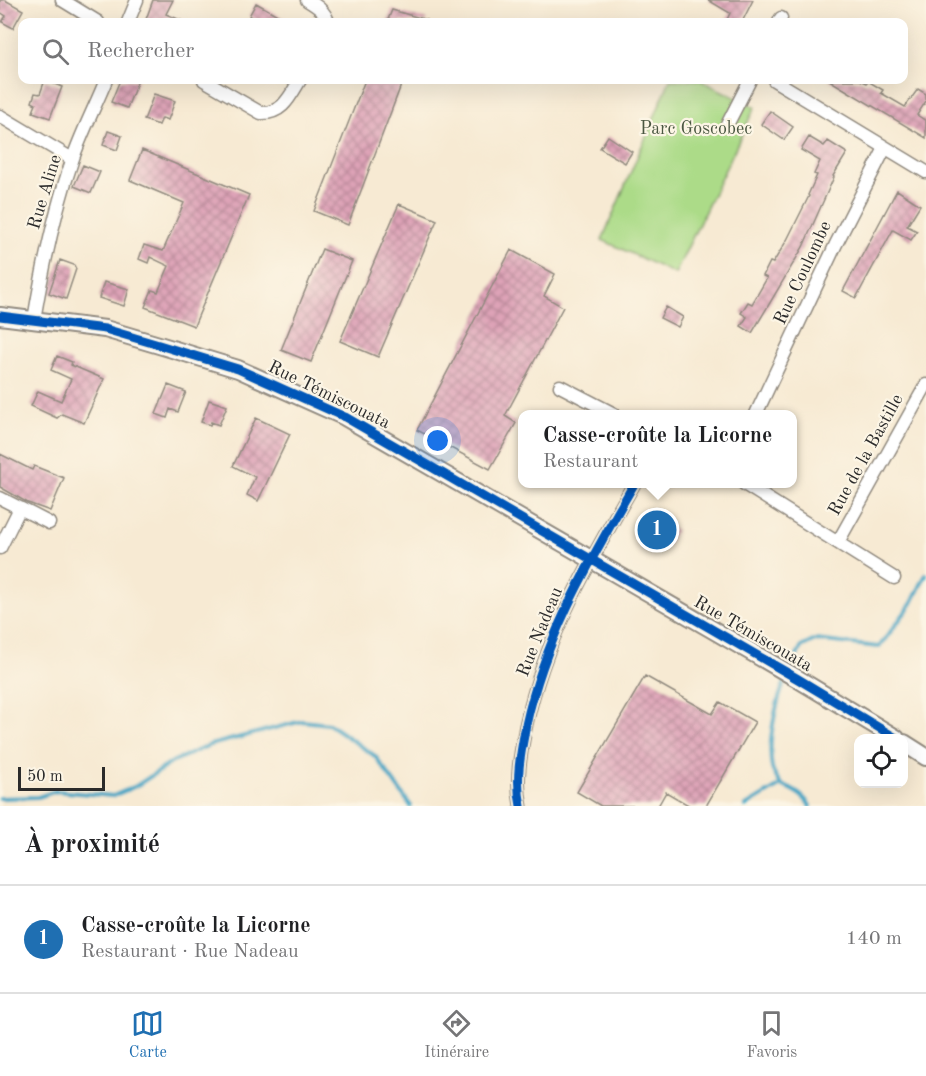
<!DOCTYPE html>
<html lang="fr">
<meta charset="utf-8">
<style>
:root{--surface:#fff;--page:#f2f2f2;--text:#202124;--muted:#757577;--line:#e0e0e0;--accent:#1f6fb2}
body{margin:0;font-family:"Old Standard TT",serif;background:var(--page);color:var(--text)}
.controls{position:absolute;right:18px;bottom:18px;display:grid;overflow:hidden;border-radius:12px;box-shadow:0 6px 24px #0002}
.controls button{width:54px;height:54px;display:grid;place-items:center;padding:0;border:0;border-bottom:2px solid var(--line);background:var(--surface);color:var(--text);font:30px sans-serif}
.scale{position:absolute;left:18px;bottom:15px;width:87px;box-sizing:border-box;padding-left:6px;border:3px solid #2b2b2b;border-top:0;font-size:16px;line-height:21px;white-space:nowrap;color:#2b2b2b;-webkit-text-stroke:4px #fcf5e5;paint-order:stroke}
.you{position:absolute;left:438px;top:441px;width:21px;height:21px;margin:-15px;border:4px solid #fff;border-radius:50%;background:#1a73e8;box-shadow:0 0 0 9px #1a73e833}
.badge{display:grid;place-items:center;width:39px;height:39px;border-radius:50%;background:var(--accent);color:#fff;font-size:20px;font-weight:700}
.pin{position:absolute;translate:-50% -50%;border:3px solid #fff;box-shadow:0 2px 6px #0006}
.popup{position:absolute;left:518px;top:410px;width:279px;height:78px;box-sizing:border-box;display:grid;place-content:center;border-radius:12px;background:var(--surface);filter:drop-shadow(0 2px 4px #0005);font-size:20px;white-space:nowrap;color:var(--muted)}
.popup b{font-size:22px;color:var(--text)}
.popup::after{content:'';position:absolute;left:50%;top:100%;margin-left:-12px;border:12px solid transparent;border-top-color:var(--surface)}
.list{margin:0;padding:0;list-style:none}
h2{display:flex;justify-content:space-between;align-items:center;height:78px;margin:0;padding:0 24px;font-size:26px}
h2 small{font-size:20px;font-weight:400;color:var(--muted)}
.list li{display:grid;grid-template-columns:39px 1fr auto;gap:18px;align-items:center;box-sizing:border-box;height:108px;padding:0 24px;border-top:2px solid var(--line)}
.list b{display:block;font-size:22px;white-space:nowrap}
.list p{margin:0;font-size:20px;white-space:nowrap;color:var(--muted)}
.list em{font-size:20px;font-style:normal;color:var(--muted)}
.icon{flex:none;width:33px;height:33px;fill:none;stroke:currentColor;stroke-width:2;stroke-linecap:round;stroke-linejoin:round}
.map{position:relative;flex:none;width:926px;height:806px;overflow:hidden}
.search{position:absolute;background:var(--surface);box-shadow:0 6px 24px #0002;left:18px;right:18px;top:18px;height:66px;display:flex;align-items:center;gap:15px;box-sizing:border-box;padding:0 21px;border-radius:12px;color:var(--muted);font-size:22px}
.sheet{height:186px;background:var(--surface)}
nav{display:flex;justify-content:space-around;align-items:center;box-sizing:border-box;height:84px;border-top:2px solid var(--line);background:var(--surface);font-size:16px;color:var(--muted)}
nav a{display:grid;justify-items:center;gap:3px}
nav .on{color:var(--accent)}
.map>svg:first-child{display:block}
.green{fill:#acdb88;stroke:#6c835a;stroke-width:1.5}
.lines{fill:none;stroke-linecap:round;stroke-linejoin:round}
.stream{stroke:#46a6c5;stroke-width:4}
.building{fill:url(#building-cross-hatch)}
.street-casing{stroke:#918a7f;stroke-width:15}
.secondary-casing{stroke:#918a7f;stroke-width:20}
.street{stroke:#fff;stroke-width:12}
.secondary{stroke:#fff;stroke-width:16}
.cycleway-casing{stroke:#fcf5e5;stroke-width:13}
.cycleway{stroke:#0057b8;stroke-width:9}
.labels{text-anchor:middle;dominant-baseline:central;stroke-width:4.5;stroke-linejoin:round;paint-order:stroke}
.park-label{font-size:18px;fill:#4b5742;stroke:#fcf5e5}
.street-label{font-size:18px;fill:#2b2b2b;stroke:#fcf5e5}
</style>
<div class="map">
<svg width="926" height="806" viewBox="0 0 926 806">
<defs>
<pattern id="building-cross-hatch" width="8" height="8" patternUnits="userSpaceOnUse" patternTransform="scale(1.5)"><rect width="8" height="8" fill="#dea3b7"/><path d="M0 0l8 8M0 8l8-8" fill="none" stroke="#b48595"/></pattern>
</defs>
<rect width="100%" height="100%" fill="#fcf5e5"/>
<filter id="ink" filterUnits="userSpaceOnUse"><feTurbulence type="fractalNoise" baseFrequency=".0167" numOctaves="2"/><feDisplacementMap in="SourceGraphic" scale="12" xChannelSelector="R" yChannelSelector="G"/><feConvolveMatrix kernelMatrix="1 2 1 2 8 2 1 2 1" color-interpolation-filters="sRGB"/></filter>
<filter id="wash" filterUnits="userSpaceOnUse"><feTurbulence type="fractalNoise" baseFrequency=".008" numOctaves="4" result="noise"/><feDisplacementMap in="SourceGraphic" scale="24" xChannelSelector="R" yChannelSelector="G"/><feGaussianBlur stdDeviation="1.35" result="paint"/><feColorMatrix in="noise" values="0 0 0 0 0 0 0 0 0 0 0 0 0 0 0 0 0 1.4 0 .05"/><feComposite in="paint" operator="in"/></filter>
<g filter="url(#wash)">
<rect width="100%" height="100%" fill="#f7ead3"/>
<path class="green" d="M670 80H700L755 107 675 274 602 240Z"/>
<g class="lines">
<path class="stream" d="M791 669 801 647 815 640 879 647 912 603 926 574
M781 785C778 779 773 773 772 768 767 743 776 701 786 679
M781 785C792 789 804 795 810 806
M0 798 38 797 56 791 113 796 136 786 174 761 210 745 302 721 329 724 375 756 411 806
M746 806 781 785"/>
</g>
<g id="blocks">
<path class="building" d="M0 0H5L23 10 13 28 2 22 6 16 0 12Z
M153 0H173L166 14 185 22H145Z
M708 0H753L742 22H726L730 13Z
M256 3 290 22H260L249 16Z
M392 10 427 20 426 22H387Z
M45 80 62 87 50 118 33 112 36 104 32 102 35 93 40 94Z
M120 80H138L127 108 111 102Z
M365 80H403L348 225 314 211Z
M829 80H860L867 83 868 81 883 90 881 93 905 107 918 89 926 94V101L917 115 926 121V138Z
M154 94 175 101 168 120 162 118 159 125 144 120Z
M770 111 793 127 784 140 761 124Z
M108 131 122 136 117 150 103 145Z
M608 136 632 152 625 163 600 148Z
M809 137 824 146 828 141 847 153 833 176 834 177 803 247 752 333 741 326 747 317 741 313 748 302 752 304 767 278 763 276 770 262 773 263 787 240 809 196 808 195 817 175 814 174 820 161 801 150Z
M142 150 249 195 194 326 145 307 152 290 158 292 169 266 150 257 148 263 139 259 144 245 163 251 184 203 130 180Z
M83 165 100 172 91 193 74 186Z
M897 190 920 205 907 226 917 231 911 240 893 230 856 298 843 291Z
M399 204 437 220 378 357 340 341Z
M322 249 352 261 311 362 281 350Z
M511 250 555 274 544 296 563 307 505 416 516 423 490 469 417 430Z
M60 260 74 265 76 269 66 299 49 293Z
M104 282 129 289 124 306 99 298Z
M666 307 683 317 678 327 660 318Z
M57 356 72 362 71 365 104 379 84 423 62 414 57 418 31 406 38 391 61 401 71 379 51 370Z
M168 385 186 392 178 412 170 409 167 418 156 414Z
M209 400 227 406 219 425 211 422 210 425 201 422Z
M256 418 290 434 258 501 247 495 255 477 233 466Z
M0 454 32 470 34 466 64 478 50 511 28 503 0 487Z
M648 514 676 530 666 547 638 531Z
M645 676 712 714 720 702 755 722 706 806H690L666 792 658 806H601L577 792Z"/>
</g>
</g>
<g filter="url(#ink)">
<use href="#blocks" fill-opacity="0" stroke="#918a7f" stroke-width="1.5"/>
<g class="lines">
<g class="street-casing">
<path id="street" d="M62 0 98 22
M307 0C317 6 325 11 328 22
M128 22 137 0
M779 22 781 18
M204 80 261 113C283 114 290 96 300 80
M774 80 926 172
M0 116 72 159
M727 125 750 80
M34 320C43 266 54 213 72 161 81 134 95 107 106 80
M560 386 614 414
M756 414 836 244 885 148
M744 484 894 578
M0 498 49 523
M838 542 926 385
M0 548 20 508
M521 806C515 779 521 751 526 725 546 634 589 563 634 484"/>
</g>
<g class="secondary-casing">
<path id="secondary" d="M0 316 105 329 159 345 238 369 345 417 798 679 896 738
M904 743 926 757"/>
</g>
<use href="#street" class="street"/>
<use href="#secondary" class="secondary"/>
<g class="cycleway-casing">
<path id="cycleway" d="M0 316 105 329 159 345 238 369 345 417 798 679 896 738
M521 806C515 779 521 751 526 725 546 634 589 563 634 484"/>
</g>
<use href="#cycleway" class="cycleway"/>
</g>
</g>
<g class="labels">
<g class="park-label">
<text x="696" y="129">Parc Goscobec</text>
</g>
<g class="street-label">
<text transform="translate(45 192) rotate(-73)">Rue Aline</text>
<text transform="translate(803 273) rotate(-65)">Rue Coulombe</text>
<text transform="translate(329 395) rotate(26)">Rue Témiscouata</text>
<text transform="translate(866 455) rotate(-61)">Rue de la Bastille</text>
<text transform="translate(540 632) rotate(-68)">Rue Nadeau</text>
<text transform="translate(753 634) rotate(30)">Rue Témiscouata</text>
</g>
</g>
</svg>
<div class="controls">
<button><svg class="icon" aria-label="locate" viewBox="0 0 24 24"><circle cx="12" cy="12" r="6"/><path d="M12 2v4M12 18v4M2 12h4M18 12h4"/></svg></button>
</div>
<div class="scale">50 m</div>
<div class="you"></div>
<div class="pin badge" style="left:657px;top:530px">1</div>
<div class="popup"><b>Casse-croûte la Licorne</b>Restaurant</div>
<div class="search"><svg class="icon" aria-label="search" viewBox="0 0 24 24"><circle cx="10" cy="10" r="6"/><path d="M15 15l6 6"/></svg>Rechercher</div>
</div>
<section class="sheet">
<h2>À proximité<small></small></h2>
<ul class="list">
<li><span class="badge">1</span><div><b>Casse-croûte la Licorne</b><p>Restaurant · Rue Nadeau</p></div><em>140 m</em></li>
</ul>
</section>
<nav>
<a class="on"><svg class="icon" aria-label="map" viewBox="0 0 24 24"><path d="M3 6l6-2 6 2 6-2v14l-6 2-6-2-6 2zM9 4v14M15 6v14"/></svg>Carte</a>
<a><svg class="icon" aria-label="directions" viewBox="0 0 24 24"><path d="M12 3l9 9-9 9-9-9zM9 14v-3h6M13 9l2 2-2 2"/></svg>Itinéraire</a>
<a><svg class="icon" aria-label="saved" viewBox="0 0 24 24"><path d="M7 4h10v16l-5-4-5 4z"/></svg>Favoris</a>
</nav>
